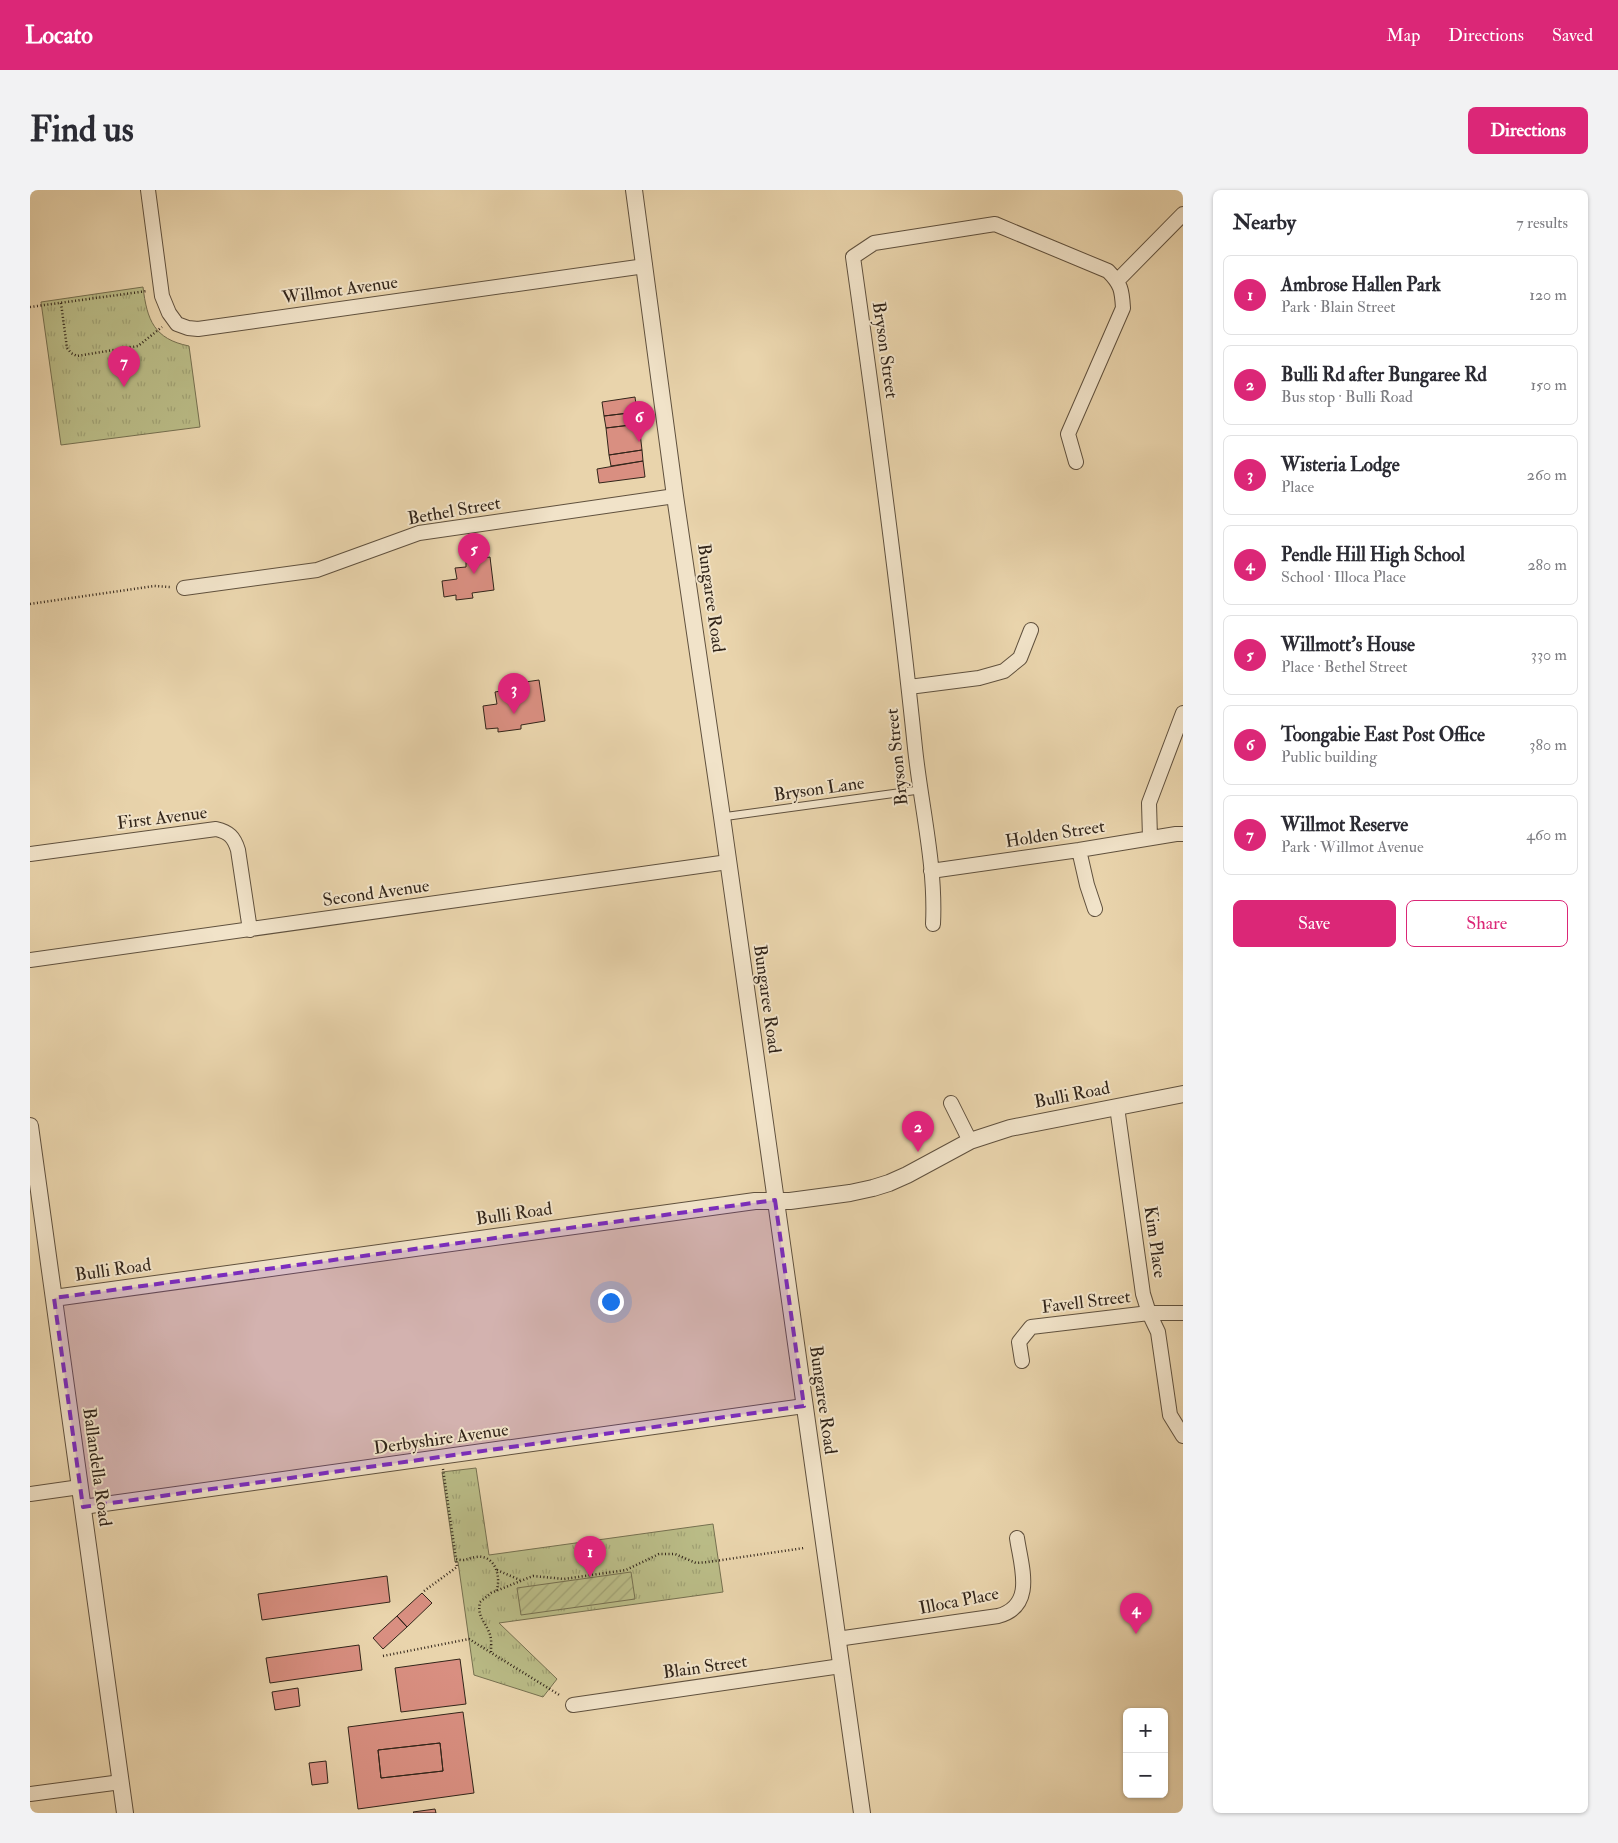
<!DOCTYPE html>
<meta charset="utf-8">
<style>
:root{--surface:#fff;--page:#f2f2f3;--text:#2b2b33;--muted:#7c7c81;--line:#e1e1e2;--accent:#db2777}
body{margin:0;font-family:"IM FELL Double Pica",serif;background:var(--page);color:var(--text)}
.controls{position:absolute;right:15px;bottom:15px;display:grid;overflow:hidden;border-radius:8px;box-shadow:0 1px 4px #0004}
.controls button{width:45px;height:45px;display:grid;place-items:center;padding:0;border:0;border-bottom:1px solid var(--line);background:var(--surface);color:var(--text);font:25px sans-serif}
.you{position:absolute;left:580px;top:1111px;width:18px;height:18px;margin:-12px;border:4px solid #fff;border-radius:50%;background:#1a73e8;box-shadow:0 0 0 8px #1a73e833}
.badge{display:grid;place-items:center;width:32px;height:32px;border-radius:50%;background:var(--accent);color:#fff;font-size:16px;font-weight:700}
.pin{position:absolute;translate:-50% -41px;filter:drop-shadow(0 1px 2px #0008)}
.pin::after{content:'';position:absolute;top:26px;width:18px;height:15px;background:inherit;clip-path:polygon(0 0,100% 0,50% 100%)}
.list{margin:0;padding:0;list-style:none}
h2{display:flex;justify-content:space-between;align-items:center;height:65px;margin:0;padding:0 20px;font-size:21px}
h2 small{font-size:16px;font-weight:400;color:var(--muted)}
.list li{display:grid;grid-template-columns:32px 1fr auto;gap:15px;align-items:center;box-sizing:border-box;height:80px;margin:0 10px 10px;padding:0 10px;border:1px solid var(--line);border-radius:8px}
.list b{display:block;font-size:19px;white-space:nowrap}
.list p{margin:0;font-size:16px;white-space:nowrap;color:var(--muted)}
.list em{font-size:16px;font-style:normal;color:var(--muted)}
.actions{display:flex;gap:10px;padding:15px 20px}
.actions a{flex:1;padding:11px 0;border:1px solid var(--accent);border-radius:8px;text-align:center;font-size:18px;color:var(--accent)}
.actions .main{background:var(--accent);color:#fff}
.map{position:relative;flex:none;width:1153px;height:1623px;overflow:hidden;border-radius:8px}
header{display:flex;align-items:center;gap:30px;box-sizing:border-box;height:70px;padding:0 25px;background:var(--accent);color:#fff}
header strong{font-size:24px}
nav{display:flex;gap:28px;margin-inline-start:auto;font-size:18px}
.intro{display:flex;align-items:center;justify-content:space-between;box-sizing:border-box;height:120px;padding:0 30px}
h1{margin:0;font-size:35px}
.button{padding:12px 22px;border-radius:8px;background:var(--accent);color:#fff;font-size:18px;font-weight:700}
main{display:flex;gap:30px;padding:0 30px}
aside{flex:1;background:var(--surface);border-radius:8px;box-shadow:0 1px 4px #0004}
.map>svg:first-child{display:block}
.grass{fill:url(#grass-tufts);stroke:#767050}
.garden{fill:url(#garden-furrows);stroke:#767050}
.building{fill:#d98f81;stroke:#32251a;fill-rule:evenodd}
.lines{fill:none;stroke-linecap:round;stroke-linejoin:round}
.service-casing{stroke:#60513e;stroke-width:9}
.minor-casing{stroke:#60513e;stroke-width:16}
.tertiary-casing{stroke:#60513e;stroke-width:18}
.path{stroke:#32251a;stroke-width:2.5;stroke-dasharray:1 2.5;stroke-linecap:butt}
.service{stroke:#f1e3c9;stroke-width:7}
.minor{stroke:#f1e3c9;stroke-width:14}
.tertiary{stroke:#f1e3c9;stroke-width:16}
.marked{fill:#7b2cbf;fill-opacity:0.2;stroke:#7b2cbf;stroke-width:4;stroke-dasharray:10 6;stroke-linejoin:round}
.labels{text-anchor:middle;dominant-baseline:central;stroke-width:4;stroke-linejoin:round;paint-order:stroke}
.street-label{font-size:18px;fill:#32251a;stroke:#f1e3c9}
</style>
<header>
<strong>Locato</strong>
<nav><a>Map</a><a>Directions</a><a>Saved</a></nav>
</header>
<div class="intro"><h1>Find us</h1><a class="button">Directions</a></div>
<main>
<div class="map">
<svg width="1153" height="1623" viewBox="0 0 1153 1623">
<defs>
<pattern id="grass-tufts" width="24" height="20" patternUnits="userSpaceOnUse" patternTransform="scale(1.25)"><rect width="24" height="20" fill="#babc87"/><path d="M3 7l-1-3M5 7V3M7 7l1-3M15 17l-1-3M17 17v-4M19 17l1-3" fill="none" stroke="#a0a174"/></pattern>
<pattern id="garden-furrows" width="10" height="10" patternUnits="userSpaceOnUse" patternTransform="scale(1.25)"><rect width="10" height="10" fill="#babc87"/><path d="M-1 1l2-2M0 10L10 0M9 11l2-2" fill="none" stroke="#a0a174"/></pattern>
</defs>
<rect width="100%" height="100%" fill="#e9d4ac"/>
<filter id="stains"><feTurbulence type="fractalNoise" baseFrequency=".004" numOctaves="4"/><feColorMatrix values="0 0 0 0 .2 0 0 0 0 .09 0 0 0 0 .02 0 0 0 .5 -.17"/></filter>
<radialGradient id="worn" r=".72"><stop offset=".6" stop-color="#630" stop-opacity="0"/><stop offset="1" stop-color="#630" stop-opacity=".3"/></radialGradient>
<path class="grass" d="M113 97C117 130 124 149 159 156L170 237 31 255 11 112Z
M446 1278 459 1365 683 1334 693 1402 469 1433 527 1489 513 1507 444 1485 428 1372H425L412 1282Z"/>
<path class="garden" d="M601 1382 605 1409 491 1425 487 1398Z"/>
<path class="building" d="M605 207 607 222 574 226 572 212Z
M607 222 609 234 576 238 574 226Z
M609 234 612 260 579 265 576 238Z
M612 260 613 271 581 276 579 265Z
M613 271 615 287 569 293 567 279Z
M460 367 464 400 442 403 443 408 426 410V405L414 407 412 391 427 389 425 378 436 377V371Z
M509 490 515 531 491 535V539L468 542V538L456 539 453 516 467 514 465 502 476 500 475 495Z
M357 1386 360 1412 232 1430 228 1404Z
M392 1403 402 1413 377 1437 367 1426Z
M367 1426 377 1437 353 1459 343 1448Z
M329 1455 332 1480 240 1493 236 1468Z
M430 1469 436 1514 371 1522 365 1478Z
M268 1498 270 1516 245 1520 242 1502Z
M433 1522 444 1603 328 1619 318 1537ZM410 1553 413 1581 351 1588 348 1560Z
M410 1553 413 1581 351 1588 348 1560Z
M296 1571 298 1593 282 1595 279 1573Z
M405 1619 406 1623H384L383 1622Z"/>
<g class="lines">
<g class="service-casing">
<path id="service" d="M692 627 889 600"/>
</g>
<g class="minor-casing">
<path id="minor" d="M118 0 132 106 139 123 147 134 158 138 168 139 615 76
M1087 91 1153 24
M154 398 287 380 389 343 645 306
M879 497 949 488 974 481 990 468 1001 440
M1120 648 1119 613 1153 523
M1049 660 1057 695 1065 719
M0 664 186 639C199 642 204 647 208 660L220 740
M901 681 1049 660 1146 644H1153
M903 734C906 675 891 616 885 558 868 393 846 230 823 67L844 53 965 34 1078 81C1091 94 1092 100 1093 118L1038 244 1046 272
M0 770 698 672
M921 913 940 951
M1087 917 1113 1104 1119 1123 1128 1142 1140 1225 1153 1246
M992 1171 989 1152 1001 1137 1119 1123H1153
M0 1304 50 1297
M53 1317 774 1216
M807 1449 968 1426C1006 1416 991 1376 987 1348
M543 1515 811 1476
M0 1604 91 1592"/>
</g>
<g class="tertiary-casing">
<path id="tertiary" d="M604 0 645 306 692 627 832 1623
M0 936 95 1623
M24 1108 725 1011H760L820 1003 843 998 859 993 877 985 940 951 980 938 1153 904"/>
</g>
<path class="path" d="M31 113 37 158 41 163 47 166 108 156 132 137
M0 117 117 101
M0 414 124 396 140 397
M413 1279 426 1369
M467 1380 490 1390
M394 1401 427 1377 426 1369C437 1372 436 1368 446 1367 465 1364 472 1387 466 1402
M461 1462C461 1456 462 1448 459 1442 454 1430 447 1426 450 1412L461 1403 503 1386 534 1389 596 1380 629 1364H645L666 1373 678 1372 774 1358
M353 1466 439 1449 531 1506"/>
<use href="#service" class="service"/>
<use href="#minor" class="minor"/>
<use href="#tertiary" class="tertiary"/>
</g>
<path class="marked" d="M745 1010 774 1216 53 1317 24 1108Z"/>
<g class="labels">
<g class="street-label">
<text transform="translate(310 100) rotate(-8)">Willmot Avenue</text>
<text transform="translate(855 160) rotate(82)">Bryson Street</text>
<text transform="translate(424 321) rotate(-10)">Bethel Street</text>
<text transform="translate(681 408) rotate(82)">Bungaree Road</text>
<text transform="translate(867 567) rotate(-96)">Bryson Street</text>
<text transform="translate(789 599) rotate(-8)">Bryson Lane</text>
<text transform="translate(132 628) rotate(-7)">First Avenue</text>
<text transform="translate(1025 644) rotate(-9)">Holden Street</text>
<text transform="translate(346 703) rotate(-8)">Second Avenue</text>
<text transform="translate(737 809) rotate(82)">Bungaree Road</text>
<text transform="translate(1042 905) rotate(-11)">Bulli Road</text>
<text transform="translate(484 1024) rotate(-8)">Bulli Road</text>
<text transform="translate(1125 1052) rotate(82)">Kim Place</text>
<text transform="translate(83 1080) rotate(-8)">Bulli Road</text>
<text transform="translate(1056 1112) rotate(-7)">Favell Street</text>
<text transform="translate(793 1210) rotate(82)">Bungaree Road</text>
<text transform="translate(411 1249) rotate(-8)">Derbyshire Avenue</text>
<text transform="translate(67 1277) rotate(82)">Ballandella Road</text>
<text transform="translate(929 1411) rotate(-11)">Illoca Place</text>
<text transform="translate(675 1477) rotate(-8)">Blain Street</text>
</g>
</g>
<rect width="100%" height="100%" filter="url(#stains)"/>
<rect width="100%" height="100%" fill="url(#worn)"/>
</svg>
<div class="controls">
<button>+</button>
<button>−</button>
</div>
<div class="you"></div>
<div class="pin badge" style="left:560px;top:1387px">1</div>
<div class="pin badge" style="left:888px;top:962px">2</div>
<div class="pin badge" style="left:484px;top:524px">3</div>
<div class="pin badge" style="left:1106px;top:1444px">4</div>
<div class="pin badge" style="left:444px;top:384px">5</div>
<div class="pin badge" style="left:609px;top:252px">6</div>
<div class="pin badge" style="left:94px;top:197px">7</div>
</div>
<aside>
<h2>Nearby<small>7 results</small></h2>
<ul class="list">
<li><span class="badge">1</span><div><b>Ambrose Hallen Park</b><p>Park · Blain Street</p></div><em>120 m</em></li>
<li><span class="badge">2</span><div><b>Bulli Rd after Bungaree Rd</b><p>Bus stop · Bulli Road</p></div><em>150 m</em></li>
<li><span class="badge">3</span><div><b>Wisteria Lodge</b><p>Place</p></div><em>260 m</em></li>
<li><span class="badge">4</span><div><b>Pendle Hill High School</b><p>School · Illoca Place</p></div><em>280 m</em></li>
<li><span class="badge">5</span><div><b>Willmott's House</b><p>Place · Bethel Street</p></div><em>330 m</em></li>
<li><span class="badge">6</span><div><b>Toongabie East Post Office</b><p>Public building</p></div><em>380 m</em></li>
<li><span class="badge">7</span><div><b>Willmot Reserve</b><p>Park · Willmot Avenue</p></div><em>460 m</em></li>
</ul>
<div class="actions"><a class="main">Save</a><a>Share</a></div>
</aside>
</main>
